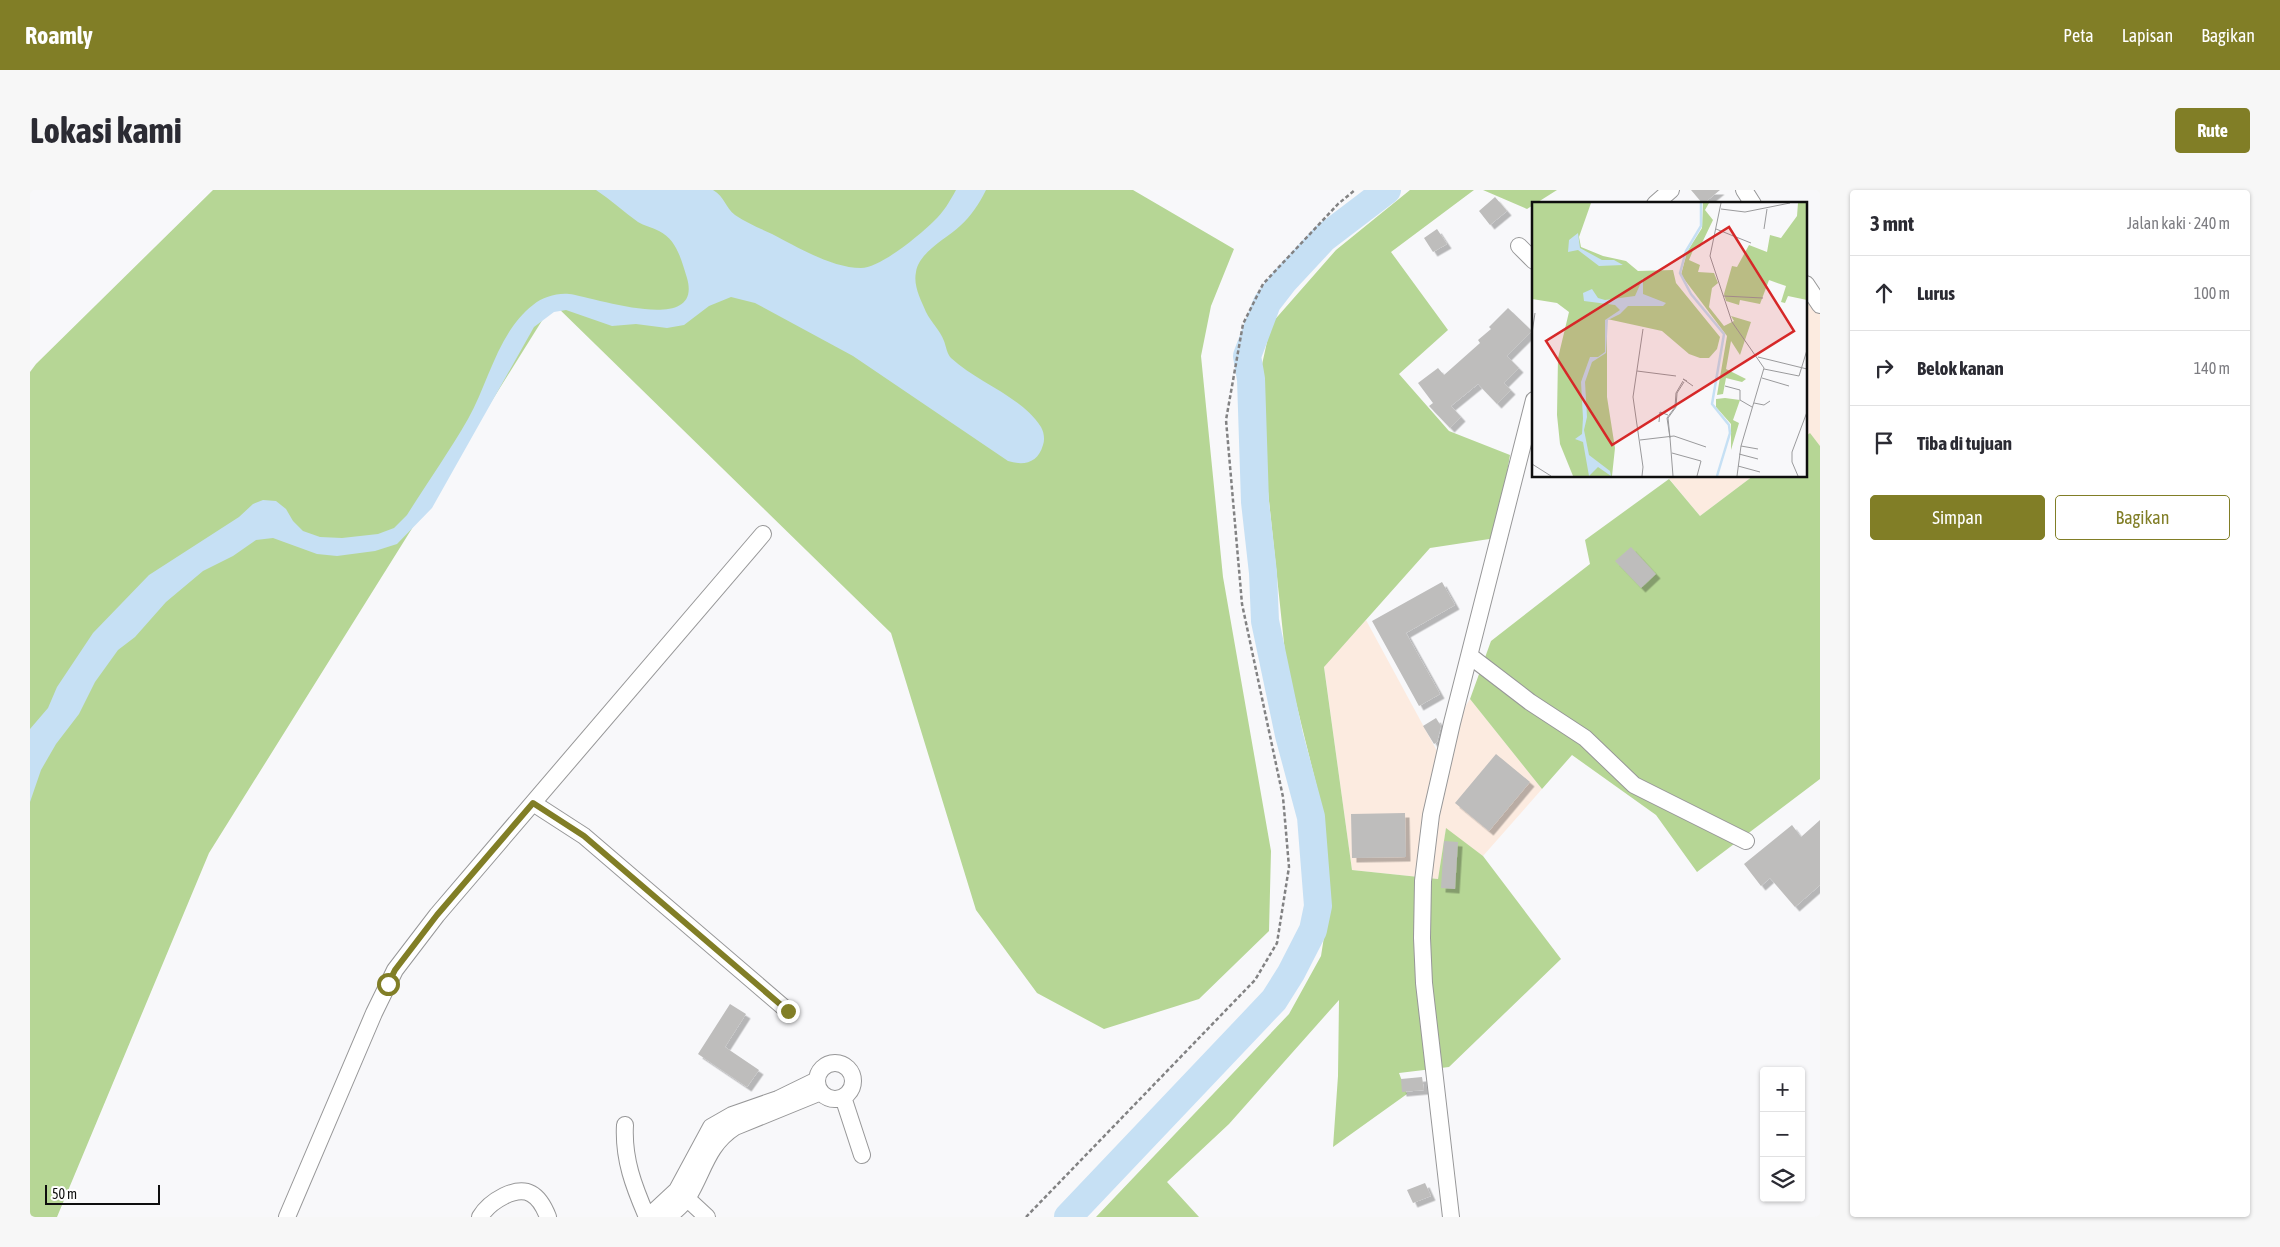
<!DOCTYPE html>
<html lang="id">
<meta charset="utf-8">
<style>
:root{--surface:#fff;--page:#f7f7f7;--text:#2b2b33;--muted:#7c7c81;--line:#e1e1e2;--accent:#817e26}
body{margin:0;font-family:"Asap Condensed",sans-serif;background:var(--page);color:var(--text)}
.controls{position:absolute;right:15px;bottom:15px;display:grid;overflow:hidden;border-radius:5px;box-shadow:0 1px 4px #0004}
.controls button{width:45px;height:45px;display:grid;place-items:center;padding:0;border:0;border-bottom:1px solid var(--line);background:var(--surface);color:var(--text);font:25px sans-serif}
.scale{position:absolute;left:15px;bottom:12px;width:115px;box-sizing:border-box;padding-left:5px;border:2px solid #0e0e0e;border-top:0;font-size:14px;line-height:18px;white-space:nowrap;color:#0e0e0e;-webkit-text-stroke:4px #fff;paint-order:stroke}
.stop{position:absolute;width:15px;height:15px;margin:-11px;border:4px solid #817e26;border-radius:50%;background:#fff}
.stop.end{background:#817e26;border-color:#fff;box-shadow:0 1px 5px #0008}
.list{margin:0;padding:0;list-style:none}
h2{display:flex;justify-content:space-between;align-items:center;height:65px;margin:0;padding:0 20px;font-size:21px}
h2 small{font-size:16px;font-weight:400;color:var(--muted)}
.list li{display:grid;grid-template-columns:32px 1fr auto;gap:15px;align-items:center;box-sizing:border-box;height:75px;padding:0 20px;border-top:1px solid var(--line)}
.list b{display:block;font-size:19px;white-space:nowrap}
.list em{font-size:16px;font-style:normal;color:var(--muted)}
.actions{display:flex;gap:10px;padding:15px 20px}
.actions a{flex:1;padding:11px 0;border:1px solid var(--accent);border-radius:5px;text-align:center;font-size:18px;color:var(--accent)}
.actions .main{background:var(--accent);color:#fff}
.icon{flex:none;width:28px;height:28px;fill:none;stroke:currentColor;stroke-width:2;stroke-linecap:round;stroke-linejoin:round}
.map{position:relative;flex:none;width:1790px;height:1027px;overflow:hidden;border-radius:5px}
header{display:flex;align-items:center;gap:30px;box-sizing:border-box;height:70px;padding:0 25px;background:var(--accent);color:#fff}
header strong{font-size:24px}
nav{display:flex;gap:28px;margin-inline-start:auto;font-size:18px}
.intro{display:flex;align-items:center;justify-content:space-between;box-sizing:border-box;height:120px;padding:0 30px}
h1{margin:0;font-size:35px}
.button{padding:12px 22px;border-radius:5px;background:var(--accent);color:#fff;font-size:18px;font-weight:700}
main{display:flex;gap:30px;padding:0 30px}
aside{flex:1;background:var(--surface);border-radius:5px;box-shadow:0 1px 4px #0004}
.map>svg:first-child{display:block}
.industrial{fill:#fcebe0}
.green{fill:#b6d695}
.water{fill:#c6e0f4}
.lines{fill:none;stroke-linecap:round;stroke-linejoin:round}
.river{stroke:#c6e0f4;stroke-width:28}
.building{fill:#bebdbc;filter:url(#shadow)}
.minor-casing{stroke:#979798;stroke-width:18}
.path{stroke:#828283;stroke-width:2.5;stroke-dasharray:4 2.5;stroke-linecap:butt}
.minor{stroke:#fff;stroke-width:16}
.route{stroke:#817e26;stroke-width:6}
.inset-river{fill:none;stroke:#c6e0f4;stroke-width:2.5}
.inset-road{fill:none;stroke:#9a9a9c;stroke-width:1}
.view{fill:#d62828;fill-opacity:0.15;stroke:#d62828;stroke-width:2.5}
.inset-edge{fill:none;stroke:#0e0e0e;stroke-width:2.5}
</style>
<header>
<strong>Roamly</strong>
<nav><a>Peta</a><a>Lapisan</a><a>Bagikan</a></nav>
</header>
<div class="intro"><h1>Lokasi kami</h1><a class="button">Rute</a></div>
<main>
<div class="map">
<svg width="1790" height="1027" viewBox="0 0 1790 1027">
<defs>
<filter id="shadow"><feDropShadow dx="4.5" dy="4.5" stdDeviation="0" flood-color="#0004"/></filter>
</defs>
<rect width="100%" height="100%" fill="#f8f8fa"/>
<path class="industrial" d="M1776 93 1790 117V256L1780 244 1776 246Z
M1637 286H1723L1670 326Z
M1336 430 1407 561 1440 509 1512 599 1453 666 1416 639 1408 689 1322 680 1294 476Z"/>
<path class="green" d="M183 0H1103L1204 59 1181 116 1171 166 1193 387 1241 661 1239 741 1169 809 1074 839 1007 803 946 720 861 443 523 113 179 663 27 1027H0V182L6 174Z
M1380 0H1444L1361 62 1418 140 1369 184 1419 241 1480 265 1466 348 1400 358 1294 477 1322 680 1408 689 1416 638 1453 666 1531 769 1419 877 1369 883 1377 904 1303 957 1308 886 1309 810 1199 934 1137 992 1169 1027H1066L1259 824 1291 766 1300 709 1292 618 1256 472 1227 197 1241 134 1306 60Z
M1453 0H1527L1497 19Z
M1780 243 1790 256V589L1667 682 1626 625 1542 565 1512 599 1440 509 1461 451 1560 374 1555 350 1639 289 1670 326 1723 286H1776V246Z"/>
<path class="water" d="M566 0H683C695 7 695 17 705 25 717 33 729 38 742 44 767 57 802 78 831 78 850 78 890 45 904 31 913 23 920 11 926 0H956C949 14 941 26 930 36 916 49 889 62 886 82 883 96 891 110 896 122 901 132 910 140 914 151 916 156 917 164 921 168 948 193 991 206 1011 237 1014 242 1015 250 1013 255 1008 273 994 276 978 271L823 166 725 113 701 107 679 116 654 135 637 138 606 134 582 136 536 120 524 122 504 137 402 318 367 354 345 361 307 366 287 364 243 348 226 350 203 366 173 381 136 412 105 447 88 460 65 492 49 524 26 554 11 580 0 612V539L18 518 27 497 63 443 119 385 209 327 223 314 233 310 246 311 256 319 263 331 273 341 290 347 312 348 348 344 364 338 377 325C397 293 419 262 438 229 459 192 468 142 503 115 513 107 526 103 539 104 561 106 674 147 657 88 651 69 647 50 629 41 622 37 614 36 608 32 594 22 581 10 566 0Z"/>
<g class="lines">
<path class="river" d="M1038 1027 1244 810 1261 783 1283 740 1288 716 1281 627 1259 545 1235 431 1233 383 1225 312 1221 189 1217 166 1237 113 1254 91 1294 48 1357 0"/>
</g>
<path class="building" d="M1661 0H1690L1673 14Z
M1465 7 1477 21 1460 35 1449 21Z
M1407 39 1417 54 1403 62 1394 48Z
M1478 118 1502 141 1477 166 1489 178 1474 193 1481 200 1467 214 1448 194 1421 216 1431 227 1420 238 1399 216 1403 213 1388 193 1408 178 1414 185 1450 153 1448 150 1461 139 1459 137Z
M1601 357 1626 384 1611 398 1585 371Z
M1412 392 1425 415 1376 443 1410 504 1389 516 1342 431Z
M1406 528 1411 536 1407 552 1404 554 1393 536Z
M1466 564 1500 592 1459 641 1425 613Z
M1375 623 1376 667 1322 668 1321 624Z
M1790 630V695L1765 717 1740 688 1731 696 1714 674 1762 635 1771 647Z
M1414 651 1428 652 1425 699 1411 698Z
M700 814 716 824 695 857 729 880 717 897 668 864Z
M1392 887 1394 900 1372 902 1371 889Z
M1395 993 1401 1006 1383 1013 1377 1000Z"/>
<g class="lines">
<g class="minor-casing">
<path id="minor" d="M1714 0 1723 14
M1625 14 1641 0
M1489 56 1504 71
M1776 94 1790 115
M1440 466 1500 512 1555 548 1604 595 1716 651
M503 613 554 646 758 821
M787 891a18 18 0 1 1 36 0a18 18 0 1 1-36 0Z
M813 907 832 965
M595 935C593 969 604 997 617 1027
M649 1001 677 1027
M257 1027 344 823 365 780 407 725 733 344
M450 1027C456 1017 464 1011 474 1006 497 995 509 1004 518 1027
M618 1027 647 1000 681 937 702 925 748 909 787 890
M638 1027C645 1021 653 1015 658 1007 674 981 677 955 705 937L791 902
M1421 1027 1394 793 1392 748 1393 691 1401 625 1422 533 1504 210"/>
</g>
<path class="path" d="M996 1027 1225 790 1247 753 1259 677 1253 607 1212 414 1196 230 1213 134 1233 94 1308 14 1325 0"/>
<use href="#minor" class="minor"/>
</g>
<g class="lines">
<path class="route" d="M358 794 365 780 407 725 503 613 554 646 758 821"/>
</g>
<g transform="translate(1502 12)">
<rect width="275" height="275" fill="#f8f8fa"/>
<path d="M0 1H59L47 35 49 45 71 54 94 59 106 69 141 68 144 81 188 135 185 147 177 156H168L157 152 130 129 75 117V195L83 246 80 274H41L28 242 25 213 26 156 37 110 25 101 0 97ZM171 1H177L173 8 181 18 168 45 162 46 157 58 168 63 166 70 182 71 186 81 180 86 177 105 192 124 202 119 199 114 219 120 208 153 199 139 194 167 214 177 210 180 194 176 191 192 185 193 195 134 149 73 155 50 170 26ZM266 1H275V98L256 94 253 101 249 100 254 84 237 78 228 102 208 98 207 103 194 99 192 92 200 64 205 65 217 43 235 50 238 33 249 36 265 14ZM193 196 208 198 201 218 207 221 199 248V222L184 205V197Z" fill="#b6d695"/>
<path d="M46 31 48 46 70 58H82L91 63 67 64 46 48 36 50 37 38ZM111 76V92L134 101 131 104H96L88 112 76 118 74 151 60 160 53 180 55 215 52 228 57 253 78 269 79 274 66 265 57 274 51 240 43 237 50 232 51 216 49 180 58 155H66L73 150V118L88 108 83 103 52 99 51 91 60 87 66 96 73 98 103 94Z" fill="#c6e0f4"/>
<path class="inset-river" d="M169 1V24L154 49 148 71 159 92 192 132 180 202 197 223 198 231 185 274"/>
<path class="inset-road" d="M189 1 178 54 200 120 232 166 209 244 205 274M189 7 213 10 258 1M184 27 219 41M232 27 235 7M191 94 231 96M0 131 3 111M226 155 275 167M232 167 267 174 275 148M105 169 144 174M230 176 257 184M151 179 144 191 143 205 135 216 138 236 136 216 144 205 145 191 152 180M155 179 151 177 161 184M193 184 208 188V198L220 205M222 201 232 203 238 199M127 220 128 210 136 213M138 236 141 274M108 238 142 234 174 245M209 244 226 247M140 251 169 259 165 274M207 252 226 257M0 262 19 274M206 264 228 270M110 274 111 265 101 195 111 127M266 274 260 260V250L275 210"/>
<path class="view" d="M197 25 262 129 80 243 14 139Z"/>
<rect width="275" height="275" class="inset-edge"/>
</g>
</svg>
<div class="controls">
<button>+</button>
<button>−</button>
<button><svg class="icon" aria-label="layers" viewBox="0 0 24 24"><path d="M12 4l9 5-9 5-9-5zM3 14l9 5 9-5"/></svg></button>
</div>
<div class="scale">50 m</div>
<div class="stop" style="left:358px;top:794px"></div>
<div class="stop end" style="left:758px;top:821px"></div>
</div>
<aside>
<h2>3 mnt<small>Jalan kaki · 240 m</small></h2>
<ul class="list">
<li><svg class="icon" aria-label="ahead" viewBox="0 0 24 24"><path d="M12 20V5M6 11l6-6 6 6"/></svg><div><b>Lurus</b></div><em>100 m</em></li>
<li><svg class="icon" aria-label="right" viewBox="0 0 24 24"><path d="M7 20v-9h11M14 6l5 5-5 5"/></svg><div><b>Belok kanan</b></div><em>140 m</em></li>
<li><svg class="icon" aria-label="arrive" viewBox="0 0 24 24"><path d="M6 21V4h12l-3 4 3 4H6"/></svg><div><b>Tiba di tujuan</b></div></li>
</ul>
<div class="actions"><a class="main">Simpan</a><a>Bagikan</a></div>
</aside>
</main>
